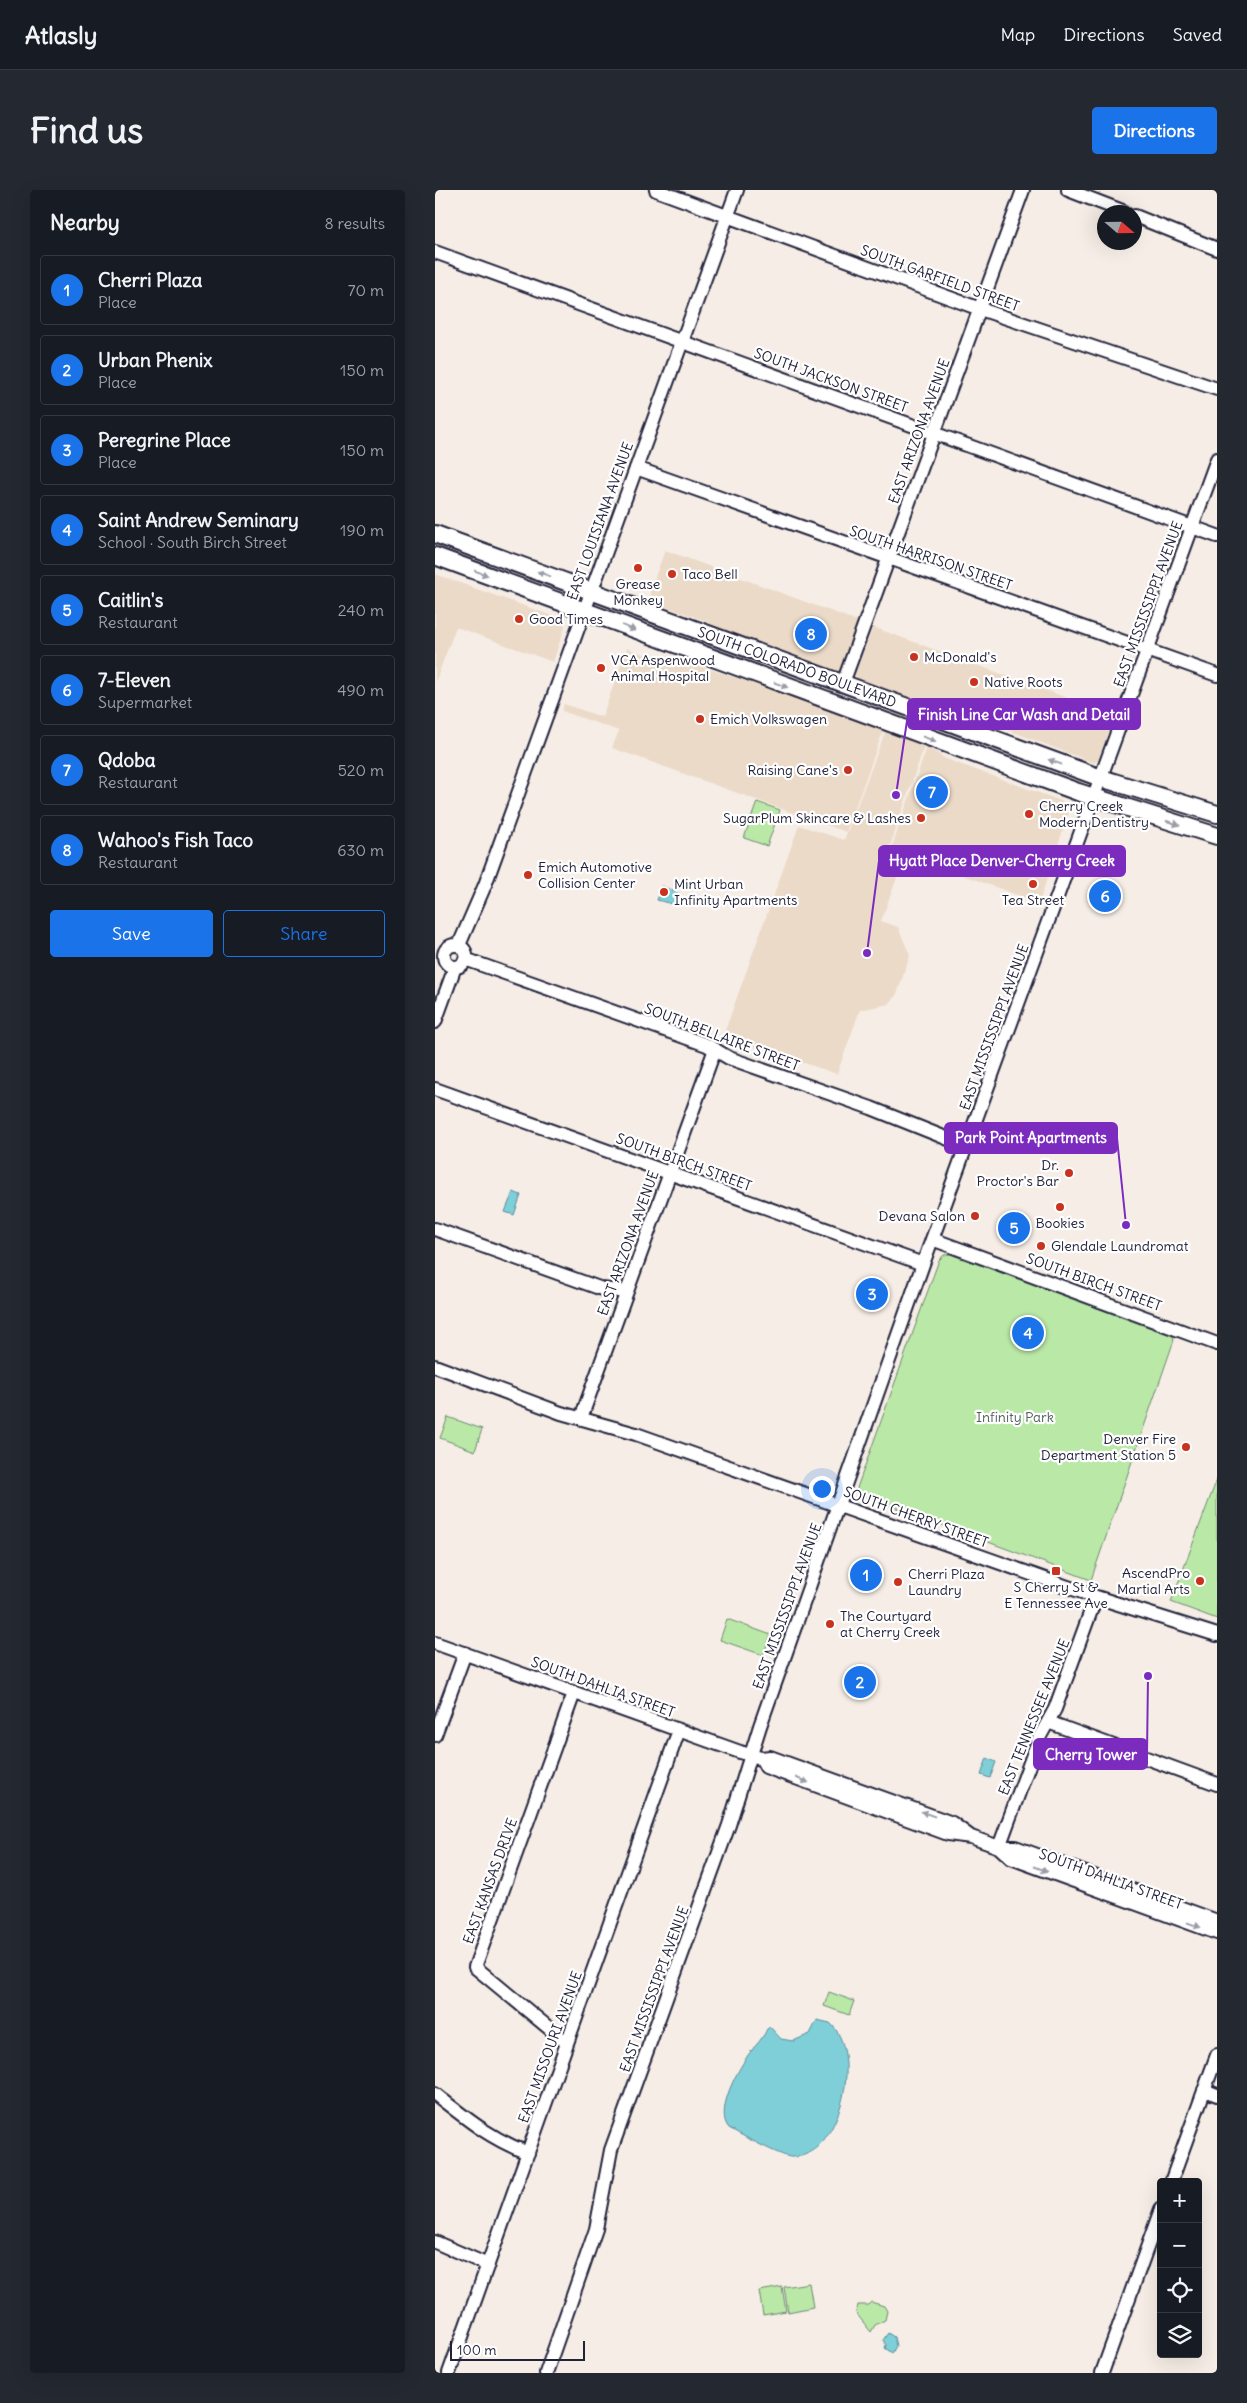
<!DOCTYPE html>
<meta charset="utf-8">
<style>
:root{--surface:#171b24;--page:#242831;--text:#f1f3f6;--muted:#9ea1a6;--line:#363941;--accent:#1a73e8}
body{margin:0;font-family:Delius,sans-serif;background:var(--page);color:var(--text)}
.controls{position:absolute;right:15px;bottom:15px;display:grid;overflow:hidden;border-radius:5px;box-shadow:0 5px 20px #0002}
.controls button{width:45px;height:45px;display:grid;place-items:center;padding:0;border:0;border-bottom:1px solid var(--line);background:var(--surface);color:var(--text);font:25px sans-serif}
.compass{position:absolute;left:662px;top:15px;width:45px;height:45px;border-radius:50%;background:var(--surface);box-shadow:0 5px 20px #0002;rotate:110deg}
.scale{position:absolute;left:15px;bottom:12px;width:135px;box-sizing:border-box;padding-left:5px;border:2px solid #22223b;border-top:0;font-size:14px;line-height:18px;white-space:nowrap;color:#22223b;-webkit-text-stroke:4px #fff;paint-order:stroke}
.you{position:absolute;left:386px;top:1298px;width:18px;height:18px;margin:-12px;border:4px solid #fff;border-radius:50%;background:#1a73e8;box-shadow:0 0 0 8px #1a73e833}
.badge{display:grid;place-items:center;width:32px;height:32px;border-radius:50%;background:var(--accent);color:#fff;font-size:16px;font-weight:700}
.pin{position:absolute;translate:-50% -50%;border:2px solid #fff;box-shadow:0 1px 5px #0006}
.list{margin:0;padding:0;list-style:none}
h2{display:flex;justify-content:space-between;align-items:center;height:65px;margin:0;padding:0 20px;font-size:21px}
h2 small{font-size:16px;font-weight:400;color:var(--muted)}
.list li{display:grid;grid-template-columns:32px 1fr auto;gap:15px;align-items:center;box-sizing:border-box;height:70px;margin:0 10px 10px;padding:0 10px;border:1px solid var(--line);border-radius:5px}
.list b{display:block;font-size:19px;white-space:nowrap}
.list p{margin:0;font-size:16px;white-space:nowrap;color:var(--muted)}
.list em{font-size:16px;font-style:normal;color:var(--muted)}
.actions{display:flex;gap:10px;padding:15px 20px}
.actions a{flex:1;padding:11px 0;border:1px solid var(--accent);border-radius:5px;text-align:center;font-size:18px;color:var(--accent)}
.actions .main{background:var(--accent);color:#fff}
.icon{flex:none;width:28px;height:28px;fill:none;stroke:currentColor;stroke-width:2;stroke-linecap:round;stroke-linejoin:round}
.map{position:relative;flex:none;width:782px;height:2183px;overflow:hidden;border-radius:5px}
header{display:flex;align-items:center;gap:30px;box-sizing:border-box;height:70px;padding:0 25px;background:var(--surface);border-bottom:1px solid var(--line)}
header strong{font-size:24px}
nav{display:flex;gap:28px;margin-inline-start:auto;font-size:18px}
.intro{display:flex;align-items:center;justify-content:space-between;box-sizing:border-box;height:120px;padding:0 30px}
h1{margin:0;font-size:35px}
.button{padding:12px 22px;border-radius:5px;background:var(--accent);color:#fff;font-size:18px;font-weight:700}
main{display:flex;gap:30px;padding:0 30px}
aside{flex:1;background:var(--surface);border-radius:5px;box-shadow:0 5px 20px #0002}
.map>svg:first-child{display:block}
.built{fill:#ebdac8}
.green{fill:#bae9a7;stroke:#6e8671}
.water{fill:#7fcfd9;stroke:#5a8a9a}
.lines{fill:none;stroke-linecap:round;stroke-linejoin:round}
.minor-casing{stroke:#22223b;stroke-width:16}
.major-casing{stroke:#22223b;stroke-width:20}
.minor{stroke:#fff;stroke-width:12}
.major{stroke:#fff;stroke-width:16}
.oneway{fill:#9c9ca7}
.poi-dot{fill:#c8321e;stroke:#fff;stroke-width:2}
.labels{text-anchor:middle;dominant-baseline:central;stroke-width:4.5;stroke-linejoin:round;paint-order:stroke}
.street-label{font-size:14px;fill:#22223b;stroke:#fff}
.poi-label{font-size:14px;fill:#22223b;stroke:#fff;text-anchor:start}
.park-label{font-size:14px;fill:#505e5b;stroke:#fff}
.leader{fill:none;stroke:#7b2cbf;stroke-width:2}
.callout-dot{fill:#7b2cbf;stroke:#fff;stroke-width:2}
.callout{fill:#7b2cbf;stroke:#7b2cbf;stroke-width:2}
.callout-label{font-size:15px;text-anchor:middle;font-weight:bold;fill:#fff}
</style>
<header>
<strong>Atlasly</strong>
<nav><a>Map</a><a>Directions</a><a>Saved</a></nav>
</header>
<div class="intro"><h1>Find us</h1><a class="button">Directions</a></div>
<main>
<aside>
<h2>Nearby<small>8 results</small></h2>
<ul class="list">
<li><span class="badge">1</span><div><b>Cherri Plaza</b><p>Place</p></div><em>70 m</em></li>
<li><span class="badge">2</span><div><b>Urban Phenix</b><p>Place</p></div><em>150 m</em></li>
<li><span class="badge">3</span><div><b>Peregrine Place</b><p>Place</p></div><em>150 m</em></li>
<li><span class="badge">4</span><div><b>Saint Andrew Seminary</b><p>School · South Birch Street</p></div><em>190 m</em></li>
<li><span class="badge">5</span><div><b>Caitlin's</b><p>Restaurant</p></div><em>240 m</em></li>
<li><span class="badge">6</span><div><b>7-Eleven</b><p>Supermarket</p></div><em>490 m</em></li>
<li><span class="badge">7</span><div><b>Qdoba</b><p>Restaurant</p></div><em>520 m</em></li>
<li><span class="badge">8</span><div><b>Wahoo's Fish Taco</b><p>Restaurant</p></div><em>630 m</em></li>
</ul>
<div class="actions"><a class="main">Save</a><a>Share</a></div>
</aside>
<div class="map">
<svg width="782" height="2183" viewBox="0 0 782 2183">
<rect width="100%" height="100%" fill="#f6eee6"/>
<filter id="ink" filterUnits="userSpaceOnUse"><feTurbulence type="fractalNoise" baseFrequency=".02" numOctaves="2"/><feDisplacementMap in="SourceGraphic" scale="10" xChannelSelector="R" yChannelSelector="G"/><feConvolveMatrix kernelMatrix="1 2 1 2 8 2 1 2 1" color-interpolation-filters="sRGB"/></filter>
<g filter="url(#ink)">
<path class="built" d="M230 360 425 432 407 480 401 483 287 442 271 431 215 411V400Z
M0 384 126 429 130 436 118 472 21 437 0 493Z
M438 437 679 525 663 570 659 573 544 529 533 532 423 491 420 484Z
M192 458 238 475 240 468 450 536 411 642 177 558 184 541 127 521 129 514 167 527Z
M452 537 491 551 452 665 466 677 446 731 463 737 475 765 462 804 454 814 425 820 402 884 288 846 364 635 409 650Z
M492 557 511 569 632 613 635 619 604 713 456 659Z"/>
<path class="green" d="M322 612 345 620 332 656 309 648Z
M515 1064 738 1146 739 1150 656 1390 426 1305 422 1298 504 1070 509 1065Z
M13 1227 47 1239 40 1261 5 1248Z
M782 1289V1429L736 1412Z
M292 1429 336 1445 328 1465 285 1450Z
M394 1802 419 1811 414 1825 389 1816Z
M374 2093 378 2117 353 2122 349 2097Z
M347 2097 351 2121 328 2125 324 2101Z
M436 2112 449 2116 452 2121 450 2130 440 2135 436 2142 421 2123 423 2115H433Z"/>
<path class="water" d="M227 696 245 704 242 715 222 710Z
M78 1002 86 1005 79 1025 70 1022Z
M552 1568 561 1572 555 1588 546 1585Z
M382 1830 395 1833C430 1864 404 1970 356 1967 347 1967 304 1944 294 1938 280 1923 300 1885 310 1870 316 1859 327 1851 332 1839L335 1837 346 1849 358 1851 375 1844Z
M453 2143 459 2147 461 2156 457 2163 450 2158 451 2155 448 2150Z"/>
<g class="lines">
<g class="minor-casing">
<path id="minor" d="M221 0 545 119 782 199
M633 0 690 22
M700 26 782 59
M0 62 782 346
M201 278 782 485
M408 493 588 0
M9 766a11 11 0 1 1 22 0a11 11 0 1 1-22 0Z
M24 755 50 695 302 0
M30 769 272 855 294 868 436 918 531 956
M0 832 20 777
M0 899 488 1074
M0 1039 167 1099 191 1102
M497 1049 782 1154
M0 1176 126 1223 201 1244 661 1407 782 1445
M146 1228 280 859
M0 1453 305 1562 326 1568 335 1567 517 1633 536 1647
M613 1532 782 1594
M0 1545 30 1463
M326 1568 331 1577 513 1644 536 1647 564 1657H580L782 1731
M564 1657 604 1548 620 1519 661 1407
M564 1657 576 1668 782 1743
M132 1853 40 1777 139 1503
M769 1900 782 1905
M0 1904C32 1929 54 1948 93 1963
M736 1992 782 1865
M0 2052 53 2075
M14 2183 244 1540
M111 2183 161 2039 176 1960 294 1635 325 1536 488 1074 782 269
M667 2183 726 2019"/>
</g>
<g class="major-casing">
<path id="major" d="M0 344 666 588 782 624
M0 366 643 602 782 646"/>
</g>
<use href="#minor" class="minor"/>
<use href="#major" class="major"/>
</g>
<defs><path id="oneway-solid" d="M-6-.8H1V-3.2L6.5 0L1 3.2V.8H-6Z" transform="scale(1.25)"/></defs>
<g class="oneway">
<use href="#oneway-solid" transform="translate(46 383) rotate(20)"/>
<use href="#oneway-solid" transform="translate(109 384) rotate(-160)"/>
<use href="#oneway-solid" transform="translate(194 438) rotate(22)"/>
<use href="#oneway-solid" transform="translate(346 495) rotate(20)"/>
<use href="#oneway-solid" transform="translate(494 549) rotate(20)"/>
<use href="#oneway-solid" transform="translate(620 572) rotate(-160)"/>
<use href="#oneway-solid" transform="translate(738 633) rotate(17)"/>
<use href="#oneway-solid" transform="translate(367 1590) rotate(21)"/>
<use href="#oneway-solid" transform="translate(493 1624) rotate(-160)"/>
<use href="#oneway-solid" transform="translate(606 1679) rotate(20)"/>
<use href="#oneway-solid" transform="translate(759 1735) rotate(20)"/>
</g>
</g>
<g class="poi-dot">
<circle cx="203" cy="378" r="5"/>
<circle cx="237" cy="384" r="5"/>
<circle cx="84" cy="429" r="5"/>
<circle cx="479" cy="467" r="5"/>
<circle cx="166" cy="478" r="5"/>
<circle cx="539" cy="492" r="5"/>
<circle cx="265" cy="529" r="5"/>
<circle cx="413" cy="580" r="5"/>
<circle cx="594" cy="624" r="5"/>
<circle cx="486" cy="628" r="5"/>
<circle cx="93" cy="685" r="5"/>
<circle cx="598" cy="694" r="5"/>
<circle cx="229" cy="702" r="5"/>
<circle cx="634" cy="983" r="5"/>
<circle cx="625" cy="1017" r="5"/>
<circle cx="540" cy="1026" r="5"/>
<circle cx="606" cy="1056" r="5"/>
<circle cx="751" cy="1257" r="5"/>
<rect x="616" y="1376" width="10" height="10" rx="2.5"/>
<circle cx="765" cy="1391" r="5"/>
<circle cx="463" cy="1392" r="5"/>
<circle cx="395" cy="1434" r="5"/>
</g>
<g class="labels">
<g class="street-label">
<text transform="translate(505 88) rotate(20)">SOUTH GARFIELD STREET</text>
<text transform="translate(396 190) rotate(20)">SOUTH JACKSON STREET</text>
<text transform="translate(484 241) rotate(-70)">EAST ARIZONA AVENUE</text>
<text transform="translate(165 331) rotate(-70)">EAST LOUISIANA AVENUE</text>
<text transform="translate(496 368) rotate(19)">SOUTH HARRISON STREET</text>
<text transform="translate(713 414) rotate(-70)">EAST MISSISSIPPI AVENUE</text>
<text transform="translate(362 477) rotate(20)">SOUTH COLORADO BOULEVARD</text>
<text transform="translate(559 837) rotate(-70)">EAST MISSISSIPPI AVENUE</text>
<text transform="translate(287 847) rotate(21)">SOUTH BELLAIRE STREET</text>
<text transform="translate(249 972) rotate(20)">SOUTH BIRCH STREET</text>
<text transform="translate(193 1053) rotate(-70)">EAST ARIZONA AVENUE</text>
<text transform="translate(659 1092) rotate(20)">SOUTH BIRCH STREET</text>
<text transform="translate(481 1327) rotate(20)">SOUTH CHERRY STREET</text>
<text transform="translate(352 1416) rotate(-70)">EAST MISSISSIPPI AVENUE</text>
<text transform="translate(168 1497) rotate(20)">SOUTH DAHLIA STREET</text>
<text transform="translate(599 1527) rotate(-68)">EAST TENNESSEE AVENUE</text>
<text transform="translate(676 1689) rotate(20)">SOUTH DAHLIA STREET</text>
<text transform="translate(55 1691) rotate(-70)">EAST KANSAS DRIVE</text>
<text transform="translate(219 1799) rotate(-70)">EAST MISSISSIPPI AVENUE</text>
<text transform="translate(115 1857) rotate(-70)">EAST MISSOURI AVENUE</text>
</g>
<g class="poi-label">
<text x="247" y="384">Taco Bell</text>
<text x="203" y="394" text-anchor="middle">Grease<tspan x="203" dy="16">Monkey</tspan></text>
<text x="94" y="429">Good Times</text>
<text x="489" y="467">McDonald's</text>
<text x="176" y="470">VCA Aspenwood<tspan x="176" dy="16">Animal Hospital</tspan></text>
<text x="549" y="492">Native Roots</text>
<text x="275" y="529">Emich Volkswagen</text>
<text x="403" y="580" text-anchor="end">Raising Cane's</text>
<text x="604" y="616">Cherry Creek<tspan x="604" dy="16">Modern Dentistry</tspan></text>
<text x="476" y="628" text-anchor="end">SugarPlum Skincare &amp; Lashes</text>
<text x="103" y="677">Emich Automotive<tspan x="103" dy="16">Collision Center</tspan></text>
<text x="239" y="694">Mint Urban<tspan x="239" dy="16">Infinity Apartments</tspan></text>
<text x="598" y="710" text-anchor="middle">Tea Street</text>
<text x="624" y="975" text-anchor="end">Dr.<tspan x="624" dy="16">Proctor's Bar</tspan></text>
<text x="530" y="1026" text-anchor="end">Devana Salon</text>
<text x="625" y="1033" text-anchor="middle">Bookies</text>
<text x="616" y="1056">Glendale Laundromat</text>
<text x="741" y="1249" text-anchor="end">Denver Fire<tspan x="741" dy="16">Department Station 5</tspan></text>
<text x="755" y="1383" text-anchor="end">AscendPro<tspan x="755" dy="16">Martial Arts</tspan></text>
<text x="473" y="1384">Cherri Plaza<tspan x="473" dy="16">Laundry</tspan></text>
<text x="621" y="1397" text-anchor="middle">S Cherry St &amp;<tspan x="621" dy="16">E Tennessee Ave</tspan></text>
<text x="405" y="1426">The Courtyard<tspan x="405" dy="16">at Cherry Creek</tspan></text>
</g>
<g class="park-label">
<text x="580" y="1227">Infinity Park</text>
</g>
</g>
<path class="leader" d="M461 605L473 524M432 763L444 671M691 1035L682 948M713 1486L712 1564"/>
<g class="callout-dot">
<circle cx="461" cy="605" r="5"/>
<circle cx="432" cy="763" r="5"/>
<circle cx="691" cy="1035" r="5"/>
<circle cx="713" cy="1486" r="5"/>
</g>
<g class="callout">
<rect x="473" y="509" width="232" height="30" rx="5"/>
<rect x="444" y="656" width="246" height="30" rx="5"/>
<rect x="510" y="933" width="172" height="30" rx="5"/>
<rect x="599" y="1549" width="113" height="30" rx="5"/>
</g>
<g class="callout-label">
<text x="589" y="530">Finish Line Car Wash and Detail</text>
<text x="567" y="676">Hyatt Place Denver-Cherry Creek</text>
<text x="596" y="953">Park Point Apartments</text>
<text x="656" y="1570">Cherry Tower</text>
</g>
</svg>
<div class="controls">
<button>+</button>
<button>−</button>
<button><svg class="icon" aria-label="locate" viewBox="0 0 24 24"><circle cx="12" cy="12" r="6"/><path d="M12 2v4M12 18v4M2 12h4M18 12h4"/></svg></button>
<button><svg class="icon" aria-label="layers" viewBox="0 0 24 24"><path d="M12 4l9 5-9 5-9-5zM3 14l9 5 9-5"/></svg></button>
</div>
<svg class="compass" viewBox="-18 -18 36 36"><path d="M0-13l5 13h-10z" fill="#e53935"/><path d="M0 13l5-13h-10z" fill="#9ea1a6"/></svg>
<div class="scale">100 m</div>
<div class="you"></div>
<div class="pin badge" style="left:431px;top:1385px">1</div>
<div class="pin badge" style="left:425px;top:1492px">2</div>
<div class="pin badge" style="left:437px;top:1104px">3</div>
<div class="pin badge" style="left:593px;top:1143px">4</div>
<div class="pin badge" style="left:579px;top:1038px">5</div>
<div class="pin badge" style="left:670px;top:706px">6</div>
<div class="pin badge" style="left:497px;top:602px">7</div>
<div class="pin badge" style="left:376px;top:444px">8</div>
</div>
</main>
